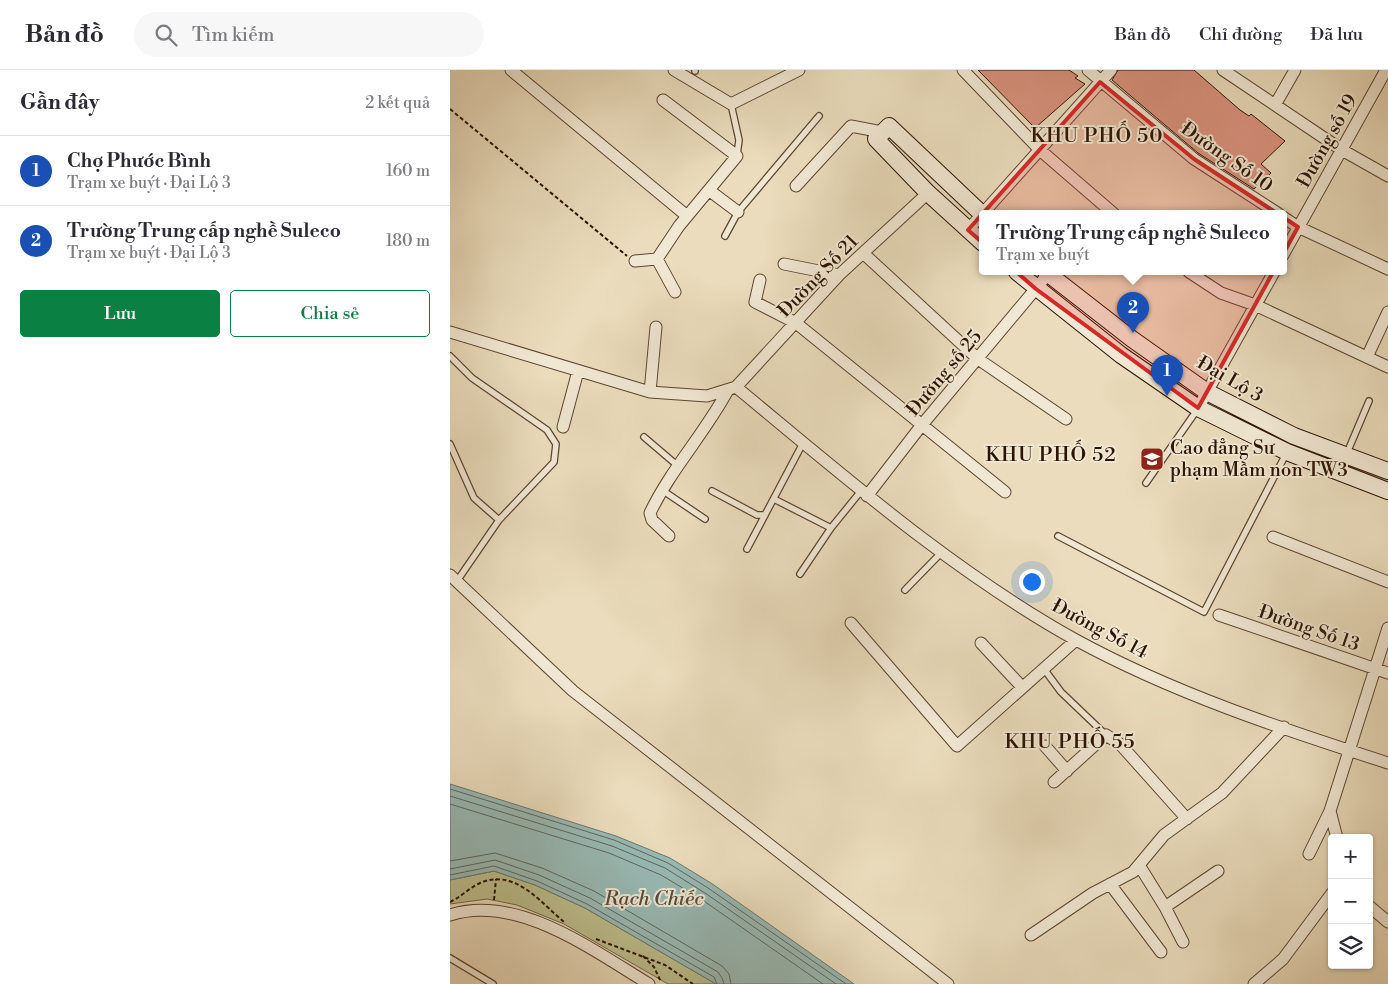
<!DOCTYPE html>
<html lang="vi">
<meta charset="utf-8">
<style>
:root{--surface:#fff;--page:#f7f7f7;--text:#2b2b33;--muted:#7c7c81;--line:#e1e1e2;--accent:#0b8043}
body{margin:0;font-family:"Libre Bodoni",serif;background:var(--page);color:var(--text)}
.controls{position:absolute;right:15px;bottom:15px;display:grid;overflow:hidden;border-radius:5px;box-shadow:0 1px 4px #0004}
.controls button{width:45px;height:45px;display:grid;place-items:center;padding:0;border:0;border-bottom:1px solid var(--line);background:var(--surface);color:var(--text);font:25px sans-serif}
.you{position:absolute;left:581px;top:511px;width:18px;height:18px;margin:-12px;border:4px solid #fff;border-radius:50%;background:#1a73e8;box-shadow:0 0 0 8px #1a73e833}
.badge{display:grid;place-items:center;width:32px;height:32px;border-radius:50%;background:var(--accent);color:#fff;font-size:16px;font-weight:700}
.pin{position:absolute;translate:-50% -41px;filter:drop-shadow(0 1px 2px #0008)}
.pin::after{content:'';position:absolute;top:26px;width:18px;height:15px;background:inherit;clip-path:polygon(0 0,100% 0,50% 100%)}
.popup{position:absolute;left:529px;top:140px;width:308px;height:65px;box-sizing:border-box;display:grid;place-content:center;border-radius:5px;background:var(--surface);filter:drop-shadow(0 1px 4px #0005);font-size:16px;white-space:nowrap;color:var(--muted)}
.popup b{font-size:19px;color:var(--text)}
.popup::after{content:'';position:absolute;left:50%;top:100%;margin-left:-10px;border:10px solid transparent;border-top-color:var(--surface)}
.list{margin:0;padding:0;list-style:none}
h2{display:flex;justify-content:space-between;align-items:center;height:65px;margin:0;padding:0 20px;font-size:21px}
h2 small{font-size:16px;font-weight:400;color:var(--muted)}
.list li{display:grid;grid-template-columns:32px 1fr auto;gap:15px;align-items:center;box-sizing:border-box;height:70px;padding:0 20px;border-top:1px solid var(--line)}
.list b{display:block;font-size:19px;white-space:nowrap}
.list p{margin:0;font-size:16px;white-space:nowrap;color:var(--muted)}
.list em{font-size:16px;font-style:normal;color:var(--muted)}
.actions{display:flex;gap:10px;padding:15px 20px}
.actions a{flex:1;padding:11px 0;border:1px solid var(--accent);border-radius:5px;text-align:center;font-size:18px;color:var(--accent)}
.actions .main{background:var(--accent);color:#fff}
.icon{flex:none;width:28px;height:28px;fill:none;stroke:currentColor;stroke-width:2;stroke-linecap:round;stroke-linejoin:round}
.map{position:relative;flex:none;width:938px;height:914px;overflow:hidden}
header{display:flex;align-items:center;gap:30px;box-sizing:border-box;height:70px;padding:0 25px;background:var(--surface);border-bottom:1px solid var(--line)}
header strong{font-size:24px}
nav{display:flex;gap:28px;margin-inline-start:auto;font-size:18px}
.search{width:350px;height:45px;background:var(--page);display:flex;align-items:center;gap:12px;box-sizing:border-box;padding:0 18px;border-radius:28px;color:var(--muted);font-size:19px}
main{display:flex}
aside{flex:1;background:var(--surface)}
.map>svg:first-child{display:block}
.green{fill:#bcbf8d;stroke:#746948}
.water{fill:#98bab5;stroke:#6d776e}
.lines{fill:none;stroke-linecap:round;stroke-linejoin:round}
.shore{stroke:#62665c;stroke-width:1}
.building{fill:#db9380;stroke:#2c1303}
.lane-casing{stroke:#5c4531;stroke-width:8}
.street-casing{stroke:#5c4531;stroke-width:13}
.secondary-casing{stroke:#2c1303;stroke-width:18}
.path{stroke:#2c1303;stroke-width:2;stroke-dasharray:4 2.5;stroke-linecap:butt}
.lane{stroke:#f1e8d3;stroke-width:5.5}
.street{stroke:#f1e8d3;stroke-width:11}
.secondary{stroke:#f1e8d3;stroke-width:16}
.marked{fill:#d62828;fill-opacity:0.2;stroke:#d62828;stroke-width:4;stroke-linejoin:round}
.labels{text-anchor:middle;dominant-baseline:central;stroke-width:4;stroke-linejoin:round;paint-order:stroke}
.street-label{font-size:19px;fill:#2c1303;stroke:#f1e8d3}
.poi-label{font-size:19px;fill:#2c1303;stroke:#f1e8d3;text-anchor:start}
.neighbourhood-label{font-size:20px;letter-spacing:1px;fill:#2c1303;stroke:#f1e8d3}
.water-label{font-size:20px;font-style:italic;fill:#524d41;stroke:#f1e8d3}
</style>
<header>
<strong>Bản đồ</strong>
<div class="search"><svg class="icon" aria-label="search" viewBox="0 0 24 24"><circle cx="10" cy="10" r="6"/><path d="M15 15l6 6"/></svg>Tìm kiếm</div>
<nav><a>Bản đồ</a><a>Chỉ đường</a><a>Đã lưu</a></nav>
</header>
<main>
<aside>
<h2>Gần đây<small>2 kết quả</small></h2>
<ul class="list">
<li><span class="badge" style="background:#1a4fb4">1</span><div><b>Chợ Phước Bình</b><p>Trạm xe buýt · Đại Lộ 3</p></div><em>160 m</em></li>
<li><span class="badge" style="background:#1a4fb4">2</span><div><b>Trường Trung cấp nghề Suleco</b><p>Trạm xe buýt · Đại Lộ 3</p></div><em>180 m</em></li>
</ul>
<div class="actions"><a class="main">Lưu</a><a>Chia sẻ</a></div>
</aside>
<div class="map">
<svg width="938" height="914" viewBox="0 0 938 914">
<rect width="100%" height="100%" fill="#eadcbc"/>
<filter id="stains"><feTurbulence type="fractalNoise" baseFrequency=".004" numOctaves="4"/><feColorMatrix values="0 0 0 0 .2 0 0 0 0 .09 0 0 0 0 .02 0 0 0 .5 -.17"/></filter>
<radialGradient id="worn" r=".72"><stop offset=".6" stop-color="#630" stop-opacity="0"/><stop offset="1" stop-color="#630" stop-opacity=".3"/></radialGradient>
<path class="green" d="M44 801 85 815 135 838 266 914H218L114 854 67 835 37 829 0 834V810Z"/>
<path class="water" d="M0 714 166 766 220 788 261 813 404 914H266L135 838 85 815 44 801 0 810Z"/>
<g class="lines">
<path class="shore" d="M0 719 164 770 218 793 258 818 396 914
M0 726 162 776 215 798 255 823 386 914
M0 734 159 783 211 805 251 829 373 914
M0 791 45 783 92 798 144 821 272 896 279 904 281 914
M0 799 45 790 89 805 140 828 268 902 272 908 274 914
M0 805 44 796 87 811 137 834 264 907 267 914"/>
</g>
<path class="building" d="M528 0H619L628 6 625 8 635 14 585 58Z
M668 0H744L790 40 799 46 801 44 835 71 811 94 821 103 804 119 748 83 662 10Z"/>
<g class="lines">
<g class="lane-casing">
<path id="lane" d="M245 1V0
M281 34 289 70 287 85
M275 166 288 142 369 46
M0 286 22 308 97 360 106 374 104 392 49 450 7 511
M194 367 228 396
M0 374 24 428 49 450
M897 383 919 331
M696 413 747 340
M212 420 255 449
M262 421 307 445H315
M324 429 381 458
M608 466 754 542 836 384
M297 479 353 373
M350 504 381 458 411 421
M455 520 491 483
M594 599 611 622 656 665
M0 888 43 914"/>
</g>
<g class="street-casing">
<path id="street" d="M61 0 237 146
M224 0 281 34 349 0
M513 0 590 80 664 144
M638 0 744 89 829 144
M773 0 892 80 938 106
M825 35 845 0
M346 116 401 56 432 62
M260 121 288 142
M833 147 848 157 938 199
M518 160 661 0
M413 183 528 289 616 349
M833 185 936 0
M207 189 225 222
M185 191 207 189 229 156 287 86 213 30
M334 194 389 205
M739 202 771 223 805 235 938 297
M310 210 305 232 346 253 555 422
M0 262 200 322 257 326 286 317 389 205 478 123
M917 287 938 242
M286 317C395 407 502 501 626 570 723 623 832 659 938 693
M200 322 206 257
M748 338 824 202
M113 357 128 301
M417 426 471 356 598 204
M219 466 202 450 200 443C221 399 255 363 278 320
M823 467 938 512
M0 505 123 621 498 914
M769 545 938 603
M401 553 507 676 626 570
M531 573 572 617
M595 676 617 701
M604 712 656 665 670 674 737 749
M887 768 880 741 938 558
M859 784 880 741
M689 795 715 837 768 801
M660 814 711 882
M919 836 938 852
M715 837 733 872
M0 845C67 823 144 881 199 914
M581 865 643 823 683 802 714 765 772 723 834 657
M804 914 833 889 882 823"/>
</g>
<g class="secondary-casing">
<path id="secondary" d="M533 145 439 56 426 69 478 123 533 173
M567 202 671 285 748 338 837 382 938 421
M596 202 682 269 757 322 844 366 938 401"/>
</g>
<path class="path" d="M0 39 177 186
M44 830 46 809
M0 832C11 827 19 818 30 813 65 798 90 832 114 852
M146 869 215 895 243 914
M193 886 204 897 211 912"/>
<use href="#lane" class="lane"/>
<use href="#street" class="street"/>
<use href="#secondary" class="secondary"/>
</g>
<path class="marked" d="M650 12 744 89 848 157 748 338 586 219 518 160Z"/>
<defs>
<g id="university-square" transform="scale(1.25)"><rect x="-9" y="-9" width="18" height="18" rx="4" fill="#8f2418" stroke="#f1e8d3"/><path d="M0-5L7-2L0 1L-7-2ZM-4 1L0 2.5L4 1V4Q0 6-4 4Z" fill="#fff"/></g>
</defs>
<g fill-rule="evenodd">
<use href="#university-square" x="702" y="389"/>
</g>
<g class="labels">
<g class="street-label">
<text transform="translate(877 71) rotate(-61)">Đường số 19</text>
<text transform="translate(777 87) rotate(35)">Đường Số 10</text>
<text transform="translate(368 206) rotate(-46)">Đường Số 21</text>
<text transform="translate(494 303) rotate(-50)">Đường số 25</text>
<text transform="translate(780 309) rotate(30)">Đại Lộ 3</text>
<text transform="translate(859 558) rotate(19)">Đường Số 13</text>
<text transform="translate(650 559) rotate(28)">Đường Số 14</text>
</g>
<g class="poi-label">
<text x="720" y="378">Cao đẳng Sư<tspan x="720" dy="22">phạm Mầm non TW3</tspan></text>
</g>
<g class="neighbourhood-label">
<text x="647" y="66">KHU PHỐ 50</text>
<text x="601" y="385">KHU PHỐ 52</text>
<text x="620" y="672">KHU PHỐ 55</text>
</g>
<g class="water-label">
<text x="204" y="829">Rạch Chiếc</text>
</g>
</g>
<rect width="100%" height="100%" filter="url(#stains)"/>
<rect width="100%" height="100%" fill="url(#worn)"/>
</svg>
<div class="controls">
<button>+</button>
<button>−</button>
<button><svg class="icon" aria-label="layers" viewBox="0 0 24 24"><path d="M12 4l9 5-9 5-9-5zM3 14l9 5 9-5"/></svg></button>
</div>
<div class="you"></div>
<div class="pin badge" style="left:717px;top:326px;background:#1a4fb4">1</div>
<div class="pin badge" style="left:683px;top:263px;background:#1a4fb4">2</div>
<div class="popup"><b>Trường Trung cấp nghề Suleco</b>Trạm xe buýt</div>
</div>
</main>
